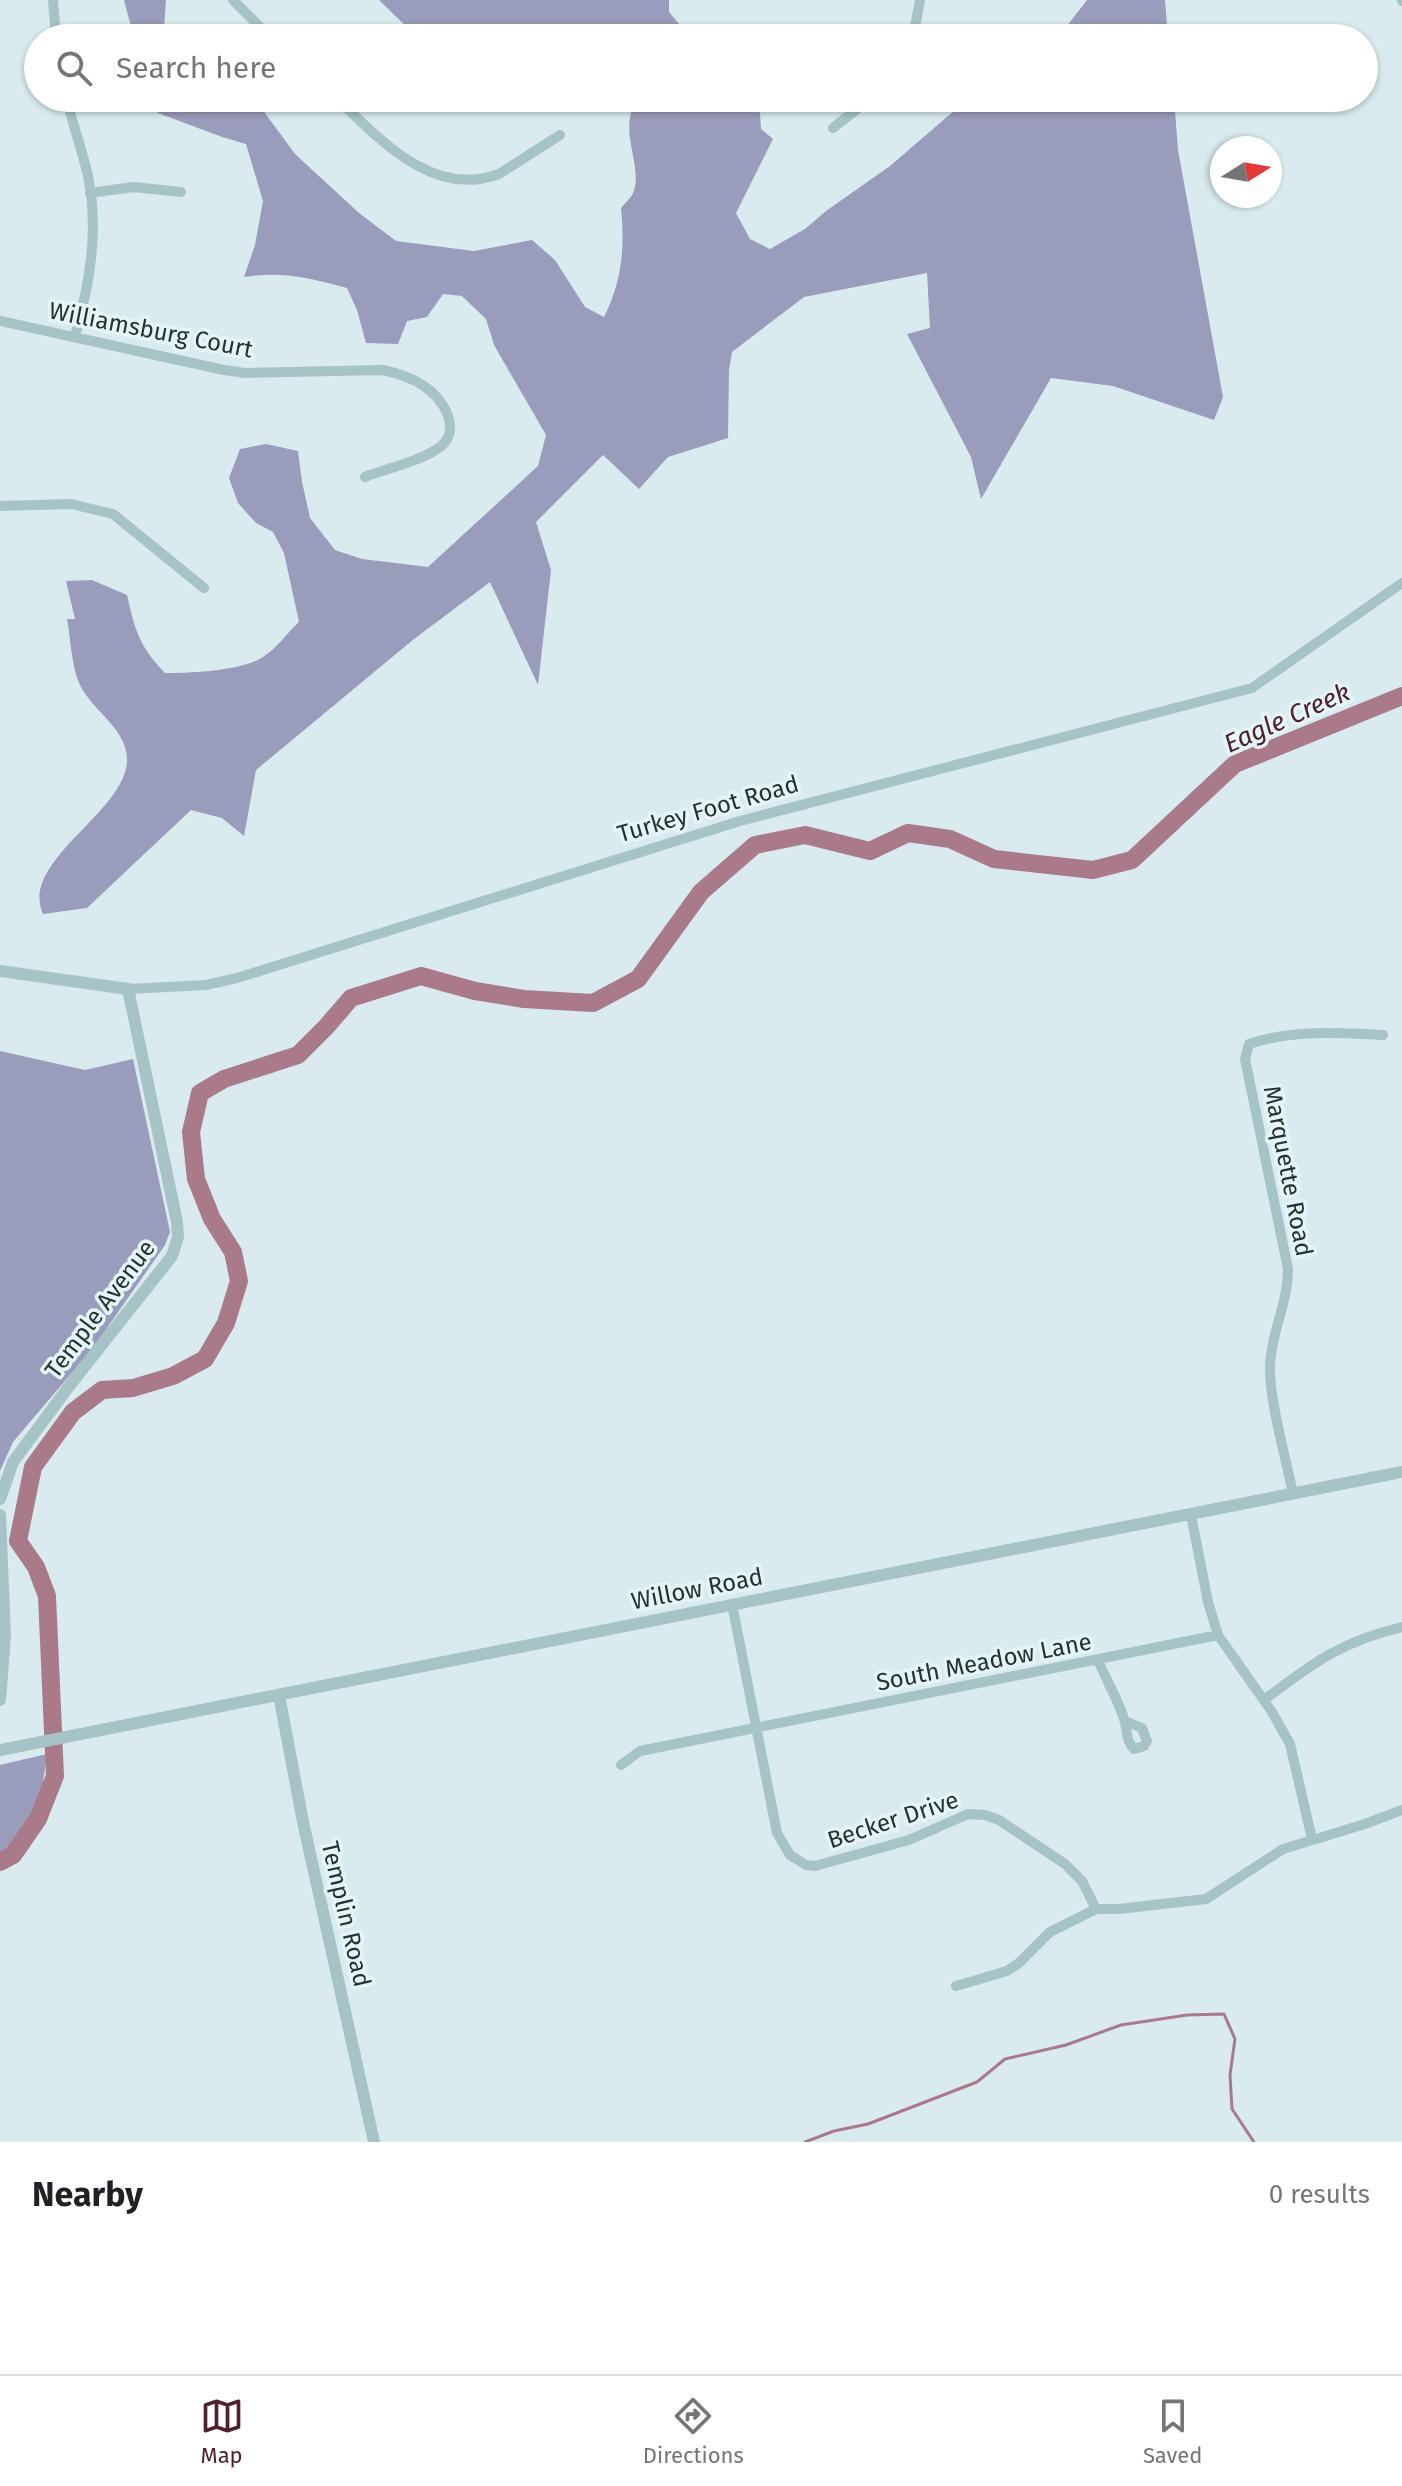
<!DOCTYPE html>
<style>
:root{--surface:#fff;--page:#f6f6f6;--text:#202124;--muted:#757577;--line:#e0e0e0;--accent:#4f202f}
body{margin:0;font-family:"Fira Sans",sans-serif;background:var(--page);color:var(--text)}
.compass{position:absolute;left:1210px;top:136px;width:72px;height:72px;border-radius:50%;background:var(--surface);box-shadow:0 2px 6px #0004;rotate:79deg}
.list{margin:0;padding:0;list-style:none}
h2{display:flex;justify-content:space-between;align-items:center;height:104px;margin:0;padding:0 32px;font-size:34px}
h2 small{font-size:26px;font-weight:400;color:var(--muted)}
.icon{flex:none;width:44px;height:44px;fill:none;stroke:currentColor;stroke-width:2;stroke-linecap:round;stroke-linejoin:round}
.map{position:relative;flex:none;width:1402px;height:2142px;overflow:hidden}
.search{position:absolute;background:var(--surface);box-shadow:0 2px 6px #0004;left:24px;right:24px;top:24px;height:88px;display:flex;align-items:center;gap:20px;box-sizing:border-box;padding:0 28px;border-radius:44px;color:var(--muted);font-size:30px}
.sheet{height:232px;background:var(--surface)}
nav{display:flex;justify-content:space-around;align-items:center;box-sizing:border-box;height:112px;border-top:2px solid var(--line);background:var(--surface);font-size:22px;color:var(--muted)}
nav a{display:grid;justify-items:center;gap:4px}
nav .on{color:var(--accent)}
.map>svg:first-child{display:block}
.green{fill:#9a9cbc}
.lines{fill:none;stroke-linecap:round;stroke-linejoin:round}
.stream{stroke:#a97a8a;stroke-width:3}
.river{stroke:#a97a8a;stroke-width:18}
.minor{stroke:#a6c3c5;stroke-width:10}
.tertiary{stroke:#a6c3c5;stroke-width:12}
.labels{text-anchor:middle;dominant-baseline:central;stroke-width:7;stroke-linejoin:round;paint-order:stroke}
.street-label{font-size:24px;fill:#263231;stroke:#e4f4f7}
.water-label{font-size:26px;font-style:italic;fill:#4f202f;stroke:#e4f4f7}
</style>
<div class="map">
<svg width="1402" height="2142" viewBox="0 0 1402 2142">
<rect width="100%" height="100%" fill="#d9ebee"/>
<path class="green" d="M124 0H166L164 29 167 38H134Z
M379 0H669V12L691 38H418Z
M1087 0H1165L1168 38H1047L1063 31Z
M149 98H254L295 154 359 213 396 241 474 251 532 240 555 260 585 307 604 317C622 281 625 248 621 208 624 204 631 198 633 193 643 169 622 138 632 110L624 98H759L761 129 773 139 736 213 750 239 770 249 805 229 826 211 890 166 969 98H1174L1178 150 1223 397 1214 420 1113 386 1051 378 981 499 971 457 907 334 930 328 927 273 804 297 732 352 729 370 728 438 668 457 639 489 603 455 536 522 551 570 538 685 490 582 414 639 256 770 244 836 222 818 191 810 87 908 43 914C19 861 125 813 127 761 128 729 93 712 80 685 71 666 71 640 67 619H75L66 581 92 580 127 595C135 630 139 646 165 673 191 673 241 671 263 657 276 649 288 632 299 622L284 553 273 532 256 523 238 503 229 478 240 449 266 444 298 451 302 482 310 518 335 550 362 559 428 567 538 466 546 435 494 345 486 319 462 296 443 294 427 317 407 321 398 344 366 343 357 310 347 288C309 278 283 271 244 277L255 245 263 201 246 144 222 137 158 113Z
M0 1051 85 1070 133 1059 170 1232 165 1245 93 1348 13 1442 0 1471Z
M47 1754 38 1819 13 1855 0 1862V1765Z"/>
<g class="lines">
<path class="stream" d="M805 2142 834 2131 868 2124 977 2082 1005 2059 1066 2045 1121 2025 1187 2015 1224 2014 1235 2039 1230 2075 1232 2109 1254 2142"/>
<path class="river" d="M0 1862 13 1855 38 1819 55 1776 47 1596 36 1567 18 1541 33 1467 73 1412 102 1390 133 1388 173 1376 205 1359 226 1323 239 1281 233 1252 212 1219 196 1179 191 1132 200 1093 224 1079 298 1055 327 1026 351 998 421 976 475 991 524 999 593 1003 638 979 701 892 755 845 805 835 870 851 908 833 950 839 994 859 1093 870 1132 860 1235 764 1402 696"/>
<path class="minor" d="M53 0 56 38
M233 0 271 38
M1402 0V1
M913 38 920 0
M66 98C73 124 82 150 88 176 99 230 90 283 75 336
M336 98C379 138 432 199 499 174L560 135
M833 128 871 98
M90 193 133 187 181 192
M0 321 224 370 245 373 383 370C397 373 412 378 424 386 442 398 463 429 440 447 423 460 386 469 365 477
M0 506 71 504 113 514 204 588
M128 989 206 985 237 978 740 821 1252 688 1402 583
M1293 1494C1286 1458 1269 1400 1270 1366 1271 1332 1288 1304 1288 1269L1245 1059 1249 1044C1294 1029 1337 1033 1383 1035
M1191 1515 1208 1602 1218 1635 1272 1712 1290 1744 1312 1839
M732 1604 777 1833 790 1855 806 1865 815 1866 909 1840 968 1814 985 1815 999 1820 1065 1864 1082 1881 1096 1909H1119L1206 1899 1283 1849 1365 1824 1402 1810
M1098 1660C1106 1680 1118 1699 1124 1719 1128 1731 1125 1740 1134 1749L1144 1746 1147 1741 1142 1728 1125 1721
M1264 1700C1312 1664 1341 1641 1402 1627
M621 1765 640 1751 1218 1635
M956 1986 1007 1971 1019 1963 1050 1932 1096 1909"/>
<path class="tertiary" d="M0 971 128 989 177 1222 178 1237 172 1256 70 1385 13 1462 0 1499
M0 1515 5 1636 0 1700
M279 1695 303 1822 374 2142
M0 1750 1402 1472"/>
</g>
<g class="labels">
<g class="street-label">
<text transform="translate(151 330) rotate(11)">Williamsburg Court</text>
<text transform="translate(708 809) rotate(-16)">Turkey Foot Road</text>
<text transform="translate(1288 1171) rotate(79)">Marquette Road</text>
<text transform="translate(100 1309) rotate(-53)">Temple Avenue</text>
<text transform="translate(697 1589) rotate(-11)">Willow Road</text>
<text transform="translate(984 1662) rotate(-11)">South Meadow Lane</text>
<text transform="translate(893 1820) rotate(-18)">Becker Drive</text>
<text transform="translate(346 1914) rotate(77)">Templin Road</text>
</g>
<g class="water-label">
<text transform="translate(1287 718) rotate(-24)">Eagle Creek</text>
</g>
</g>
</svg>
<svg class="compass" viewBox="-18 -18 36 36"><path d="M0-13l5 13h-10z" fill="#e53935"/><path d="M0 13l5-13h-10z" fill="#757577"/></svg>
<div class="search"><svg class="icon" aria-label="search" viewBox="0 0 24 24"><circle cx="10" cy="10" r="6"/><path d="M15 15l6 6"/></svg>Search here</div>
</div>
<section class="sheet">
<h2>Nearby<small>0 results</small></h2>
<ul class="list">
</ul>
</section>
<nav>
<a class="on"><svg class="icon" aria-label="map" viewBox="0 0 24 24"><path d="M3 6l6-2 6 2 6-2v14l-6 2-6-2-6 2zM9 4v14M15 6v14"/></svg>Map</a>
<a><svg class="icon" aria-label="directions" viewBox="0 0 24 24"><path d="M12 3l9 9-9 9-9-9zM9 14v-3h6M13 9l2 2-2 2"/></svg>Directions</a>
<a><svg class="icon" aria-label="saved" viewBox="0 0 24 24"><path d="M7 4h10v16l-5-4-5 4z"/></svg>Saved</a>
</nav>
